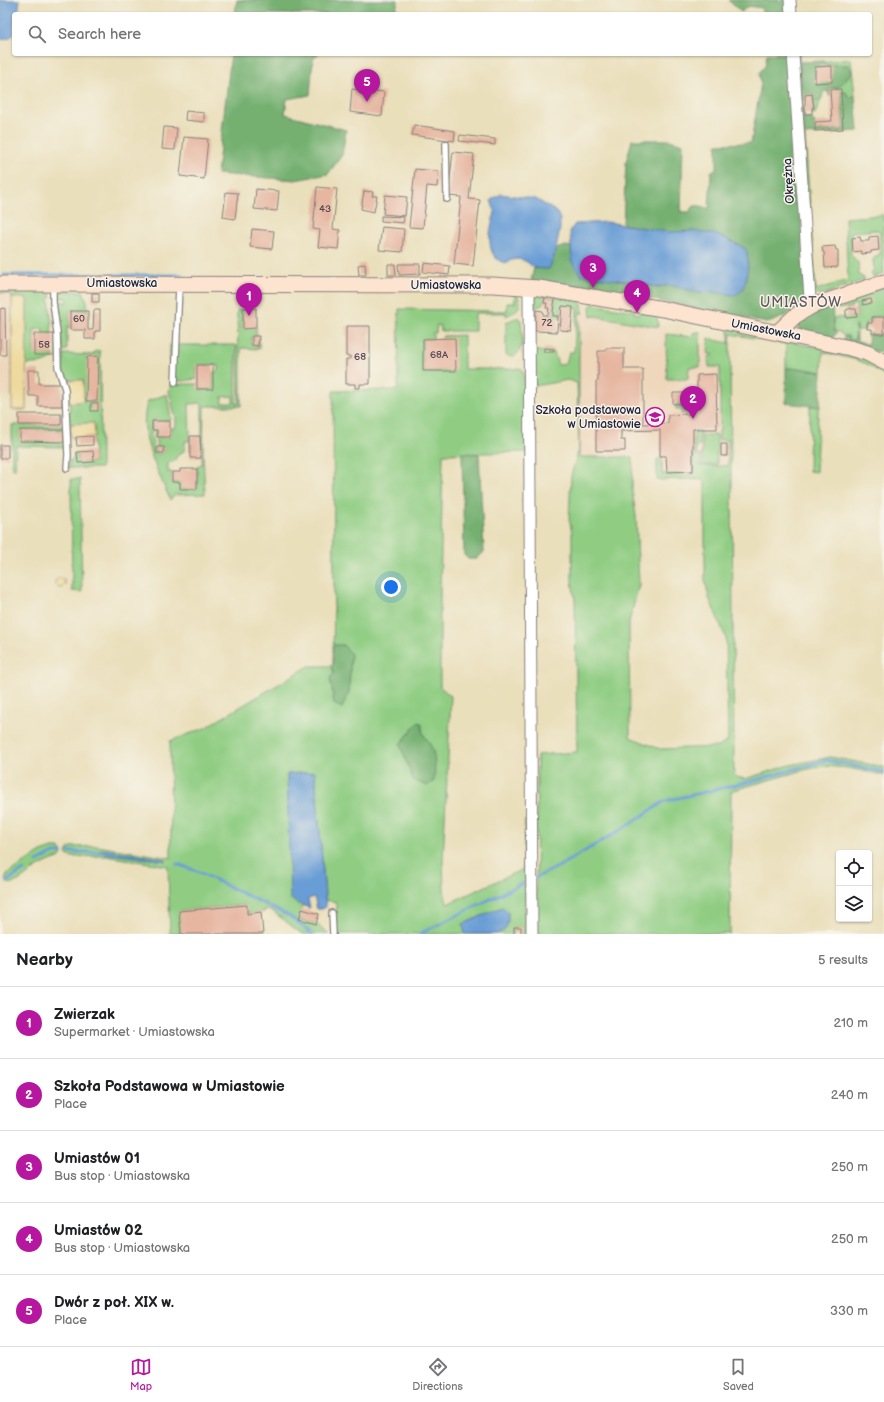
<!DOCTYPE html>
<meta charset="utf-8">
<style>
:root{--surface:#fff;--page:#f6f6f6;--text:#202124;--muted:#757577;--line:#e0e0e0;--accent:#b5179e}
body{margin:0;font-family:"Balsamiq Sans",sans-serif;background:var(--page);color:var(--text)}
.controls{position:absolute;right:12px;bottom:12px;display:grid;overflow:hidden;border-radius:4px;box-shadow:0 1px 3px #0004}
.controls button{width:36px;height:36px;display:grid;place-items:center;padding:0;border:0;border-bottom:1px solid var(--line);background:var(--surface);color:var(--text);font:20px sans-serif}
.you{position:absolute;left:391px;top:587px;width:14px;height:14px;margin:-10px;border:3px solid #fff;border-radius:50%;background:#1a73e8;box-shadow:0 0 0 6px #1a73e833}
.badge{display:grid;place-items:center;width:26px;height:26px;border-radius:50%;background:var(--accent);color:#fff;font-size:13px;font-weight:700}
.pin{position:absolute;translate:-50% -33px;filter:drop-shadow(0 1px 2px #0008)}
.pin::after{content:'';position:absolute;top:21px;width:14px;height:12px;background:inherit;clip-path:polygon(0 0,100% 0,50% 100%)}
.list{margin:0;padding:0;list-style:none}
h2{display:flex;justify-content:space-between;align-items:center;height:52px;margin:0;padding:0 16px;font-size:17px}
h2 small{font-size:13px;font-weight:400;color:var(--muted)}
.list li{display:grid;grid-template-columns:26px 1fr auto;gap:12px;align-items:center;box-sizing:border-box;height:72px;padding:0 16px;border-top:1px solid var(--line)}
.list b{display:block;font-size:15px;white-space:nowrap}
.list p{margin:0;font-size:13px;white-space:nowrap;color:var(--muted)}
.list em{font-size:13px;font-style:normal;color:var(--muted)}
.icon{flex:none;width:22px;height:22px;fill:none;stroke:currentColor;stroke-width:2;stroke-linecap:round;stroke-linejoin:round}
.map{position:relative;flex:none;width:884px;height:934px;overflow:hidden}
.search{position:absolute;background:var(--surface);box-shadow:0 1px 3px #0004;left:12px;right:12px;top:12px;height:44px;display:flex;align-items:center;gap:10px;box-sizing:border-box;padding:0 14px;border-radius:4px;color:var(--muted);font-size:15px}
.sheet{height:412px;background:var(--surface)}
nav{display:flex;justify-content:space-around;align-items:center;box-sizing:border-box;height:56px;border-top:1px solid var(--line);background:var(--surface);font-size:11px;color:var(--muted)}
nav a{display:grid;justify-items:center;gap:2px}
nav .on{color:var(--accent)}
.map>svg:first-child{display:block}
.built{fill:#eed7bb}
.green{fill:#90cd83;stroke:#59785f;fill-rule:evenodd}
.forest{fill:#74b071;stroke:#4b6956}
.sand{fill:#eeda9e;stroke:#887e6c}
.water{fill:#699dd5;stroke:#466088}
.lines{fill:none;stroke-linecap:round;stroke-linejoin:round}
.stream{stroke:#699dd5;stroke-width:3}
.building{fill:#e6b6a0}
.lane-casing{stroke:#86807b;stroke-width:8}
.street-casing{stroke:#86807b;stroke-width:13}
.secondary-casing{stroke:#86807b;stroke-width:17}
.lane{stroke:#fff;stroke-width:5.5}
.street{stroke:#fff;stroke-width:11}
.secondary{stroke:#fde4d0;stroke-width:15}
.labels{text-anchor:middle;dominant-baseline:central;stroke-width:3;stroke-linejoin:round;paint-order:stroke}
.number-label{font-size:10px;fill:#534754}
.street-label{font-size:12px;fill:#22223b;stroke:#f7f3e8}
.poi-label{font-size:12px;fill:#22223b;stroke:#f7f3e8;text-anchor:end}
.quarter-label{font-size:14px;letter-spacing:1px;fill:#67565e;stroke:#f7f3e8}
</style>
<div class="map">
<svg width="884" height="934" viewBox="0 0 884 934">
<rect width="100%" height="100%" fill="#f7f3e8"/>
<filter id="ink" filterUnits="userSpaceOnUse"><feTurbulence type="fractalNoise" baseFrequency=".025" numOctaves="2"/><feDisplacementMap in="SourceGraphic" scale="8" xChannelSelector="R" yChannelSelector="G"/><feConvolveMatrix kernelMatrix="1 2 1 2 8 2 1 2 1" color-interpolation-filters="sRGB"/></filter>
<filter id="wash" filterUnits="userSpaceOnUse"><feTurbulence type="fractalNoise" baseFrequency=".012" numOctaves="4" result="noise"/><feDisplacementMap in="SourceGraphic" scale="16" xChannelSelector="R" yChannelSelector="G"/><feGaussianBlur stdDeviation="0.9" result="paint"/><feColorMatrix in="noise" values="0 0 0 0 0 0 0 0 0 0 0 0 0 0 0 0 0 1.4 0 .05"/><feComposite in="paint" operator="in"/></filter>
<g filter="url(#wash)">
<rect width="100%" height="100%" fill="#eadfbb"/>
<path class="built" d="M0 293 11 294 12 396 0 395Z
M579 313H595L658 325H666L667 336 701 339V344L708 345V340L730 345 731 478 657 480V456L579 457Z"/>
<path class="green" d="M797 54H799L816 290 848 280 845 218 883 215 884 274 873 277 871 272 874 271 873 260 875 257 880 254V232L878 230 851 232V255L858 262 859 275 864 278V280L825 294H817L813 290Z
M851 59 855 96 849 98 841 92 840 89H830L837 64 827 65 822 61Z
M822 98 815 114H812V108H814V101H819Z
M884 287V317H872V323H865V330H857V326H856L855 340H849L848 336H844L839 332 834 331 833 318 857 317 856 304 851 306V308L833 309 832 306C820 310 803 313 799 326L800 329 798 328 799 321 803 317 816 310Z
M0 289H48L51 293 50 298 49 299 52 325 51 334 43 335V329L34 330V354L54 355V357C48 364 35 364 26 364L27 298H12L11 294 0 293Z
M57 291H83L87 301 88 311H70V327H67V350L62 351 61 330 57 315 56 302H67V298H57Z
M514 292C525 303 520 310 506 316V313H475V331H441L440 325H437L436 333H433V339H423V371H455L442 338 443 336 464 335V369H517L518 368 522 369 524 374 527 452 443 454 440 595V687L451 696 443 860 444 890 447 904 523 869 525 820V934H521L520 927H514V934H337L336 902 325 900 315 772 287 774 296 903 303 905 299 919 316 924V923L329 934H302L271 910H264V912L247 914 246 905 180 911 181 934H170L168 866 105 856 71 857 67 855 66 853 68 849 72 847 97 846 171 858 170 741 205 728 309 666H333L334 587 333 391 398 390 399 309 507 311V303H515Z
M537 294 580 301 582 305 583 313H579V457H633L632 490 636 516 639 585 629 622 630 737 660 749 718 747 728 741 726 638 709 598 705 580V480L688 479 657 480V459L662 458V474H694V431H700V446H696V455H700V466H728V440H719V431H720V367H709L708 357 712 356V354H708L709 338 714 339V340L729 343V329L863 357 884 369V375L867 364 857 360 823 352 822 372 804 369 786 368V344L731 334 730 345 731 477H732L734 774 737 777 745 779 790 765 830 757 884 767V775L848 768 824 766 804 770 731 791 730 934H536L537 755 577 752 575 599 572 581V534L569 518 571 476 579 448 577 383 568 380 535 386 533 351 554 352 558 365 566 364 569 352H574L577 308 562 306 561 316H553V308H554L555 298 545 297C544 305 541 307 533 307L535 296Z
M592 304 634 311V313L639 314 640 312 656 315 658 321V327L595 316 591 317 590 307Z
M243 308V328H256L257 336H252V345L258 346 259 336V349L241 348V406H204L203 454 205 494 175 495 170 500C158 470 136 433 148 401L167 394 171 419 170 421H152L151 436 154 448 156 449V453H164V447H157L154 430H157L158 437H170V428H174L176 425V416H175L169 391 170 386 183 384H197L198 389H213V373L219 370V366L218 365H197V379C192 379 179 383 174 380 168 376 170 352 170 345H236V403H239L237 310H241ZM233 396V403H222V397ZM202 403V464L197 466V489H180V482H172V472H168V463L175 461 176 457 185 450V441H190L189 404Z
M516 318H519L521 321C522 333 526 352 512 357L506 355V322Z
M697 332H700V367H689L688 379H667L666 334 693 337V333Z
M96 351H100L101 468H68L70 460H73L74 454H77L78 463 94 462 93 436 94 423 69 424 70 403 84 401 83 380H66L63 370V354L93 355Z
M692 403V414L682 415V409H676V404Z
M810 406 820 407 818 412 816 472 809 471Z
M12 425H61L64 430H20V441L64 442V447L16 446 15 469H12Z
M702 435H717V465H702Z
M71 479H80L82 592 72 591Z
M53 848H60L62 854 59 858C51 860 43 864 35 869 28 873 17 886 7 883L5 879 7 874 41 852Z"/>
<path class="forest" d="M237 0H398L395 14H235Z
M728 0H788L789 14H762V8L748 6 741 12Z
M231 54H319L313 59 310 95 287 99 285 114 346 130 342 155 328 174 295 180 217 174Z
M767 54H791L806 299C796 310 782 319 767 323L591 287 577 285 574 287 531 281 534 268H549L555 249 566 246 571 247 572 262 581 275 634 282 657 287 670 285 696 292H713L746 249 727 239 692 231 669 233 623 224 626 162 632 140H670L683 144 681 212H689L694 206H701L709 209 711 172 717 168V144L751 143 761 83 759 73 765 66Z
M822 61 827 65H849L852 72 840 86 830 89V97L828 92 825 91 823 93 822 98 819 101H812V94L805 95V100H802L800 62Z
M841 92H846L849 97 855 96 858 131 805 135 803 118H810L815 122 816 131 843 129Z
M832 306 834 331 837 332 832 339 803 332C787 319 824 309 832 306Z
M856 325 857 326V342L868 344 869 333 872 334H884V354L844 341V336H848L849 340H855Z
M786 368 804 369 822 372 820 407 786 403Z
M462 453 479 454 484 552 477 559H468L464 555Z
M333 645H343L351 654 349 692 342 708 334 704 330 678 334 673 331 666 333 665Z
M419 722 422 724C422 738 426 735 431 746 436 757 435 769 434 781L427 786 413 780 400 744C407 737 412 728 419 722Z"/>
<path class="sand" d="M12 298H27L26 410H12Z
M66 380H83L84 401 70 403Z
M94 423 95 436 72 438 70 434 71 424Z
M55 583a5 5 0 1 1 10 0a5 5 0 1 1-10 0Z"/>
<path class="water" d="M0 0H20L18 14H14V34L9 38 0 39Z
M501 194 536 199 557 212 560 219V229L554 257 549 269 534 268C524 258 517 257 505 263 484 258 489 228 495 213L491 200Z
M607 222 669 232 692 231 714 234 727 239 746 249C750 263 747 276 743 290L735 295 713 292H696L670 285 657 287 634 282 581 275 572 262 570 231 575 224Z
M315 772 326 907 322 909H317L314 897 308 899 310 908 296 903 290 898 287 774Z
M101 850H107L165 859 166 861 102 853 100 852Z
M502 907 508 912V921L505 930 496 934H465L463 924Z"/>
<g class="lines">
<path class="stream" d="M4 275H182
M69 852H103
M37 862 54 853H61
M177 864 197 871 291 917 312 934
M535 878 556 868 619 831 665 801 753 781 826 760 884 772
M7 881 24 870
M419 934 523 883"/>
</g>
<g id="blocks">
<path class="building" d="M832 66V82L815 83V67Z
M352 89 384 92 382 116 350 112Z
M830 89H841L843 129 815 131V122L832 121Z
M812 94 814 108H812V114H805V95Z
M186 111 204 113V122L185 120Z
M414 125 455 131 454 141 412 135Z
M164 127 177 128 175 150 162 149Z
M460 135 495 139V145L459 141Z
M184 137 208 139 204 179 180 176Z
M453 152 474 154 469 199 480 200 473 266 454 264 461 197 448 196Z
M415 169 438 171 437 187 427 186 423 228 409 227Z
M317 187 337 189 333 229 340 230 338 249 318 247 320 230 313 229Z
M256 189 279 191 277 211 254 209Z
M364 191 373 192 372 196H377L374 212 361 209Z
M226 192 238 193 235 219 223 217Z
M385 195 407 197 405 216 383 214Z
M381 216 404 217 403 223 381 221Z
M382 227 404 229 402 252 379 250Z
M252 229 274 231 272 249 250 247Z
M878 236 879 250 871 251V253L861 254V251L853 252 852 238 860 237 861 241H869V237Z
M835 246 836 250H838V267L825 268 824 252H823L822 247Z
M424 263 450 266 449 275 423 272Z
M365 264 366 275H359L358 265Z
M388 264H395L396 275H388Z
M398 264H420V274L399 275Z
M92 293H99V302H92Z
M545 297 555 298 553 312V316H558L557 332 535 331 536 310 543 311V315H548L549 308H546L547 303H544Z
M871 299 872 303 863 305 862 301Z
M562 306 573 307 571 331 560 330Z
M5 308 6 355H0V309Z
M243 308H256V328L243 329Z
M851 308V309H856L857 317 846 318V310Z
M94 310H100V331H95V339H85V330H70V311H88V330H93Z
M872 317H884V334H872V329H867V323H872Z
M346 326H370V384H360V388H355V384H346V359H350V356H346Z
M34 334H54V355H34Z
M252 336H259L258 346 252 345Z
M455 338 456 371H423V339Z
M544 348 554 349V352H544Z
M606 348H624V369H643V424L668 423V415L692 414V403L673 404V393H691V391H697V375L716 374 717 429H693V471L667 472 666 456H660V430L621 431V440H625V451H596V381H598V351H606Z
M98 356 97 401H86L87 357Z
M197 365H213V389H197Z
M28 370H39V384H62V406H38V396H29Z
M91 403H98V411H91Z
M19 414H61V425H19Z
M152 421H170V437H157V430H152Z
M20 430H64V442L20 441Z
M93 436V445L77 446 76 437Z
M190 436H200L201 458H190Z
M721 444H727V456H721Z
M0 445H8V458H0Z
M157 447H164V453H156Z
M93 451 94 462 78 463 77 452Z
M180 469H197V489H180V482H172V472H180Z
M247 905V914L261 912 263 934H181L179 911Z
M302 909 319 914 316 924 299 919Z
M514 927H521V934H514Z"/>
</g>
</g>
<g filter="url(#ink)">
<use href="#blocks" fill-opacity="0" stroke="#86807b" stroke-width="1"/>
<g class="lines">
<g class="lane-casing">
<path id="lane" d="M446 144 447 199
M53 285V302L57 333 58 367 65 389 68 455 67 468
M175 382 179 286
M332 913 333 934"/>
</g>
<g class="street-casing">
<path id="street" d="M790 0 791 14
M793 54 810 298 812 306
M529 287 532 934"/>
</g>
<g class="secondary-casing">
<path id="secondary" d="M0 284 493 285 539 288 663 309 850 348 867 353 884 362
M778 332 795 316 812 306 884 282"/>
</g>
<use href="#lane" class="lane"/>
<use href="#street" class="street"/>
<use href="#secondary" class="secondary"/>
</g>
</g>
<defs>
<g id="school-ring" transform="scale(1)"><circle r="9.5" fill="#f7f3e8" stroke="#b5179e" stroke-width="1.5"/><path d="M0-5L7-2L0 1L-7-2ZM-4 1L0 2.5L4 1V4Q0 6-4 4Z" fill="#b5179e"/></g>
</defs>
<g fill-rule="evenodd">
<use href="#school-ring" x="655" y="417"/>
</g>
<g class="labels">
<g class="number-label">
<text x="325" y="209">43</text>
<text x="79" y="319">60</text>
<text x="547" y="323">72</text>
<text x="44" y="345">58</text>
<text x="439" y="355">68A</text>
<text x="360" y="357">68</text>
</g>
<g class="street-label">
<text transform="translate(789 181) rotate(-94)">Okrężna</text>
<text x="122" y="283">Umiastowska</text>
<text x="446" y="285">Umiastowska</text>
<text transform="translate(766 330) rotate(11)">Umiastowska</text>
</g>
<g class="poi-label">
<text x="641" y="410">Szkoła podstawowa<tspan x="641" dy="14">w Umiastowie</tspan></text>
</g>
<g class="quarter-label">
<text x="801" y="302">UMIASTÓW</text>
</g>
</g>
</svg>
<div class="controls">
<button><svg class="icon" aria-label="locate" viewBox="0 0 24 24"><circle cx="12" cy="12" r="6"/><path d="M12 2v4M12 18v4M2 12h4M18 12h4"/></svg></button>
<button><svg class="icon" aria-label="layers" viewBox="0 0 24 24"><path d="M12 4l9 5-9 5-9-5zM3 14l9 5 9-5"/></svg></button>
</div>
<div class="you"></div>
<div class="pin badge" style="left:249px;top:316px">1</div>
<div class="pin badge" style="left:693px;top:419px">2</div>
<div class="pin badge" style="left:593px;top:288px">3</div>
<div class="pin badge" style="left:637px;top:313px">4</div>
<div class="pin badge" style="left:367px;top:102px">5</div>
<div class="search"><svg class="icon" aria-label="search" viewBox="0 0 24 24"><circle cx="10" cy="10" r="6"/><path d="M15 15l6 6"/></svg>Search here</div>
</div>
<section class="sheet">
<h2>Nearby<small>5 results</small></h2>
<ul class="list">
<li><span class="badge">1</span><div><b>Zwierzak</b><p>Supermarket · Umiastowska</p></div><em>210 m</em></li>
<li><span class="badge">2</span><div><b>Szkoła Podstawowa w Umiastowie</b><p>Place</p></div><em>240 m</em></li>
<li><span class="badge">3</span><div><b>Umiastów 01</b><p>Bus stop · Umiastowska</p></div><em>250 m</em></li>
<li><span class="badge">4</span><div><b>Umiastów 02</b><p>Bus stop · Umiastowska</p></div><em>250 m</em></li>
<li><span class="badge">5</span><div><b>Dwór z poł. XIX w.</b><p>Place</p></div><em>330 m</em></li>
</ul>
</section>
<nav>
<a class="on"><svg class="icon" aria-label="map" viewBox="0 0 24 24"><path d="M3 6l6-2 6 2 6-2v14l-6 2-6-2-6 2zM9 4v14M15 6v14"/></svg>Map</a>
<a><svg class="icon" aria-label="directions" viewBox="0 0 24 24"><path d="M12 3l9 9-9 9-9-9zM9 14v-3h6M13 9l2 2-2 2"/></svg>Directions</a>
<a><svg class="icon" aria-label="saved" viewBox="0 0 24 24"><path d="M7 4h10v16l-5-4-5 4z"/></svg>Saved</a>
</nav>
